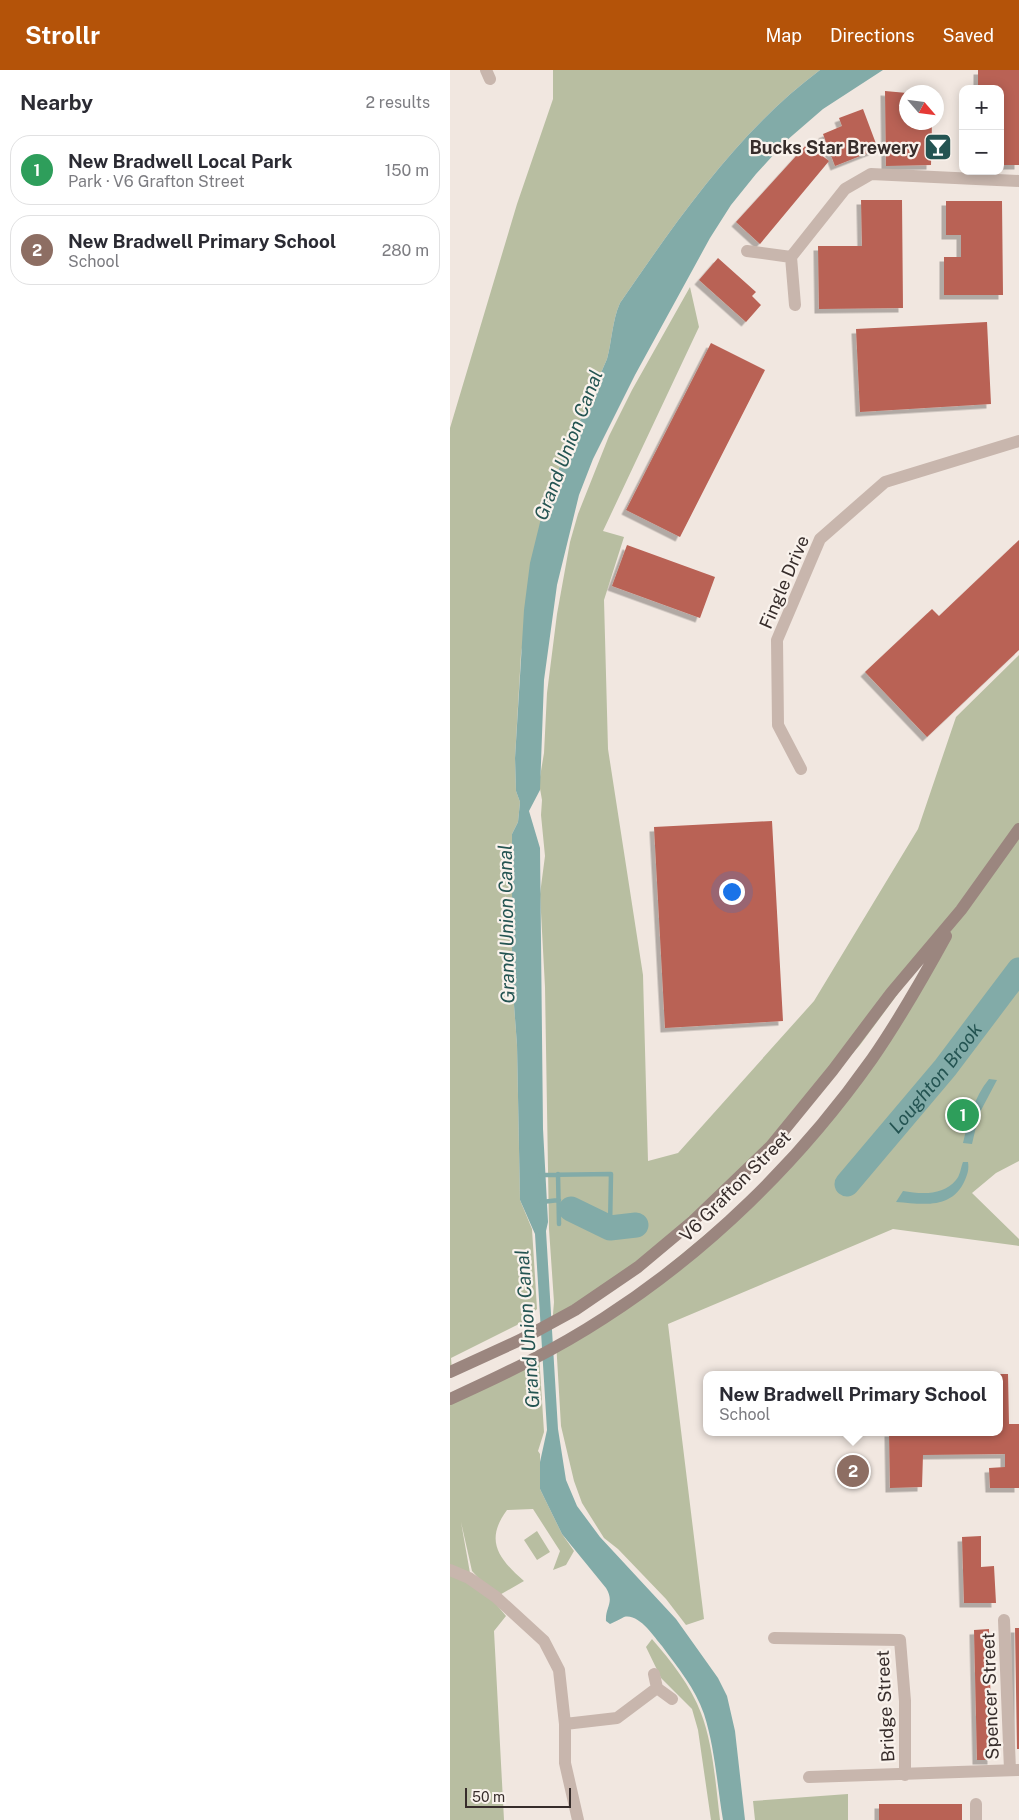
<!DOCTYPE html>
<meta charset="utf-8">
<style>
:root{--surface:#fff;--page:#f2f2f3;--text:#2b2b33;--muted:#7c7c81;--line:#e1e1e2;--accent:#b45309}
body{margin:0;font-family:"Public Sans",sans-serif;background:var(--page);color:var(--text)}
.controls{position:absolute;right:15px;top:15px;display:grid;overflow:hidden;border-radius:10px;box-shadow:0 2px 12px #0003}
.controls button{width:45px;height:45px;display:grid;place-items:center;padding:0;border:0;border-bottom:1px solid var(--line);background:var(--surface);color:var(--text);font:25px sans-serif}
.compass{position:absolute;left:449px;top:15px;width:45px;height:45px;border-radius:50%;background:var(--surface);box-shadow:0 2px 12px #0003;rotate:118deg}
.scale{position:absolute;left:15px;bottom:12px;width:106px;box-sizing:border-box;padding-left:5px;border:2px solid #372d2b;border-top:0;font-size:14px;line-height:18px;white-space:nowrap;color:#372d2b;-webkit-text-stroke:4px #f9f2ec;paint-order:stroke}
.you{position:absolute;left:281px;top:821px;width:18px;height:18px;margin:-12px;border:4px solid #fff;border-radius:50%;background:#1a73e8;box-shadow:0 0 0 8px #1a73e833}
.badge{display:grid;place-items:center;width:32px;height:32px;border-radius:50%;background:var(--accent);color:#fff;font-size:16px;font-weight:700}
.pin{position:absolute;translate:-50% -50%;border:2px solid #fff;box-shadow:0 1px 5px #0006}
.popup{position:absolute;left:253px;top:1301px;width:300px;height:65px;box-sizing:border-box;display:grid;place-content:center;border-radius:10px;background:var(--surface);filter:drop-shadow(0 1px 4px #0005);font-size:16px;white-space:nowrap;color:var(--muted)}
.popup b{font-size:19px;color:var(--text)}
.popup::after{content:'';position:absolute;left:50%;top:100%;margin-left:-10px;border:10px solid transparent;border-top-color:var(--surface)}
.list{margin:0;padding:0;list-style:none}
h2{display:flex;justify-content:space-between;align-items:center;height:65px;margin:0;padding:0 20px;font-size:21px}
h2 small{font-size:16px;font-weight:400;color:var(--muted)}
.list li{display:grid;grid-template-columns:32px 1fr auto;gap:15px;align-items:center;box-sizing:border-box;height:70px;margin:0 10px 10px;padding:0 10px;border:1px solid var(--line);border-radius:20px}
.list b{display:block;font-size:19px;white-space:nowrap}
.list p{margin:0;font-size:16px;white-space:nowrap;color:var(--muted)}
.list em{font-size:16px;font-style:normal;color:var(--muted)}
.map{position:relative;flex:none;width:569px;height:1750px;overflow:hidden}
header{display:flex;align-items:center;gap:30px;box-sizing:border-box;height:70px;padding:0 25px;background:var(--accent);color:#fff}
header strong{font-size:24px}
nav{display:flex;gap:28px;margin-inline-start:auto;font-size:18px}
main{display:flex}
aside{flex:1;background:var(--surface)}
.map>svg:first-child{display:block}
.green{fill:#b8bea1}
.water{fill:#82aba8}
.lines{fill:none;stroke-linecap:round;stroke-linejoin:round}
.stream{stroke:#82aba8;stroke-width:4.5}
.river{stroke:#82aba8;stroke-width:25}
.building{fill:#b96255;filter:url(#shadow)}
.street{stroke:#c8b6ad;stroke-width:12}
.secondary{stroke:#9b867f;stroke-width:12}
.labels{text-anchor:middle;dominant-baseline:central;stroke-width:4.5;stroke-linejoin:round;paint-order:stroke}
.poi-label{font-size:18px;font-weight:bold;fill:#372d2b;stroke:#f9f2ec;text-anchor:end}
.street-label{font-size:18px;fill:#372d2b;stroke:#f9f2ec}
.water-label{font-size:19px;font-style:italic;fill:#245452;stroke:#f9f2ec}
</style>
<header>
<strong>Strollr</strong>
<nav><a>Map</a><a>Directions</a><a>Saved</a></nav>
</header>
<main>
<aside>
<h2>Nearby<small>2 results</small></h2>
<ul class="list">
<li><span class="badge" style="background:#2e9e5b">1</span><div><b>New Bradwell Local Park</b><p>Park · V6 Grafton Street</p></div><em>150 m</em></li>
<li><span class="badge" style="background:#8d6e63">2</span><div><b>New Bradwell Primary School</b><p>School</p></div><em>280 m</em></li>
</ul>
</aside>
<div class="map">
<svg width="569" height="1750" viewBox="0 0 569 1750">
<defs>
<filter id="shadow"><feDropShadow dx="-4.5" dy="4.5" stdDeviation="0" flood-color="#0004"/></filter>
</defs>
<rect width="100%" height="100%" fill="#f1e7e0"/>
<path class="green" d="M103 0H370C287 62 228 149 170 233 162 251 162 271 157 289L96 428 71 584 65 688 66 721 70 732 68 752 62 764V908L67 975 70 1130 82 1159 87 1239 71 1253 1 1288 2 1301 0 1302V358L67 134 103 29Z
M240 217 249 257 153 461 174 467 154 530 158 679 193 905 198 1091 228 1083 364 931 468 759 506 647 569 585V1091L546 1103 522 1123 569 1169V1176L443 1159 218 1254 254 1549 236 1555 216 1529 168 1479 154 1468 132 1433 124 1411 111 1356 106 1271 155 1248 321 1110 421 989 507 844 410 975 321 1076 243 1151 102 1256 104 1232 99 1159 95 917 90 824 95 786 91 745 92 730 89 713 94 683 97 623 107 544 120 472 128 444 159 366 182 320Z
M89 1284 94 1362 88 1381 90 1384V1419L112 1464 124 1481 116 1495 103 1500 110 1481 83 1439 57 1440C34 1471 49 1489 74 1511L46 1527 22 1501 11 1452 20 1503 56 1546 44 1561 54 1750H0V1329Z
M87 1461 100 1482 87 1490 74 1470Z
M202 1569C221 1591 241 1616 251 1643 263 1674 266 1717 270 1750H261L248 1660 242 1639 211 1608 196 1577Z
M398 1724V1750H305L303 1731Z"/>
<path class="water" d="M370 0H433L373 39 336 71 306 104 281 135 260 168 185 305 143 389 129 425 107 515 94 610 90 720 79 741 90 778 93 1059 98 1152 96 1161 108 1359 116 1410 127 1436 150 1467 226 1549 268 1608 277 1626 285 1661 295 1750H273C267 1715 265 1678 254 1644 245 1618 228 1598 212 1576 204 1567 189 1543 174 1547 170 1549 165 1552 160 1554L156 1551C155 1537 165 1533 156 1518L112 1464 90 1419V1392L97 1360 85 1164 70 1130 67 975 62 908V764L68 752 70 732 66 721 65 688 74 540 80 493 96 428 157 289C162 271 162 251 170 233 228 149 287 62 370 0Z
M539 1009 547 1010 529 1044 522 1074 513 1073C518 1051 524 1027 539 1009Z
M513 1092H518C519 1099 518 1103 515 1110 502 1140 473 1134 446 1132L453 1121C471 1124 493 1126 506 1110 510 1106 511 1097 513 1092Z"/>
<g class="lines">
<path class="stream" d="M108 1104 109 1154
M90 1105 161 1104 160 1158
M92 1132 109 1130"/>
<g class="river">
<path id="s1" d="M397 1114 495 998 569 900"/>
<path d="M121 1139 160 1158 186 1155"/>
</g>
</g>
<path class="building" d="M528 0H569V95H550V19H528Z
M435 21 457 23V52H482L481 95 436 96Z
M413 39 428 79 385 96 373 64 392 56 389 48Z
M357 74 379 91 310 174 286 152Z
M411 130H452L453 238 369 239 368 176H412Z
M496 131H552L553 225H494V187H511V165H496Z
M268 188 306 222 302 226 311 235 296 252 249 210Z
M537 252 541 334 410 342 406 259Z
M261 273 315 300 230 467 176 440Z
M569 470V580L477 667 415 602 482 539 489 546Z
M177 475 265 507 250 548 162 516Z
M322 751 333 951 215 958 204 757Z
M549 1304H558L559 1354H569V1418H540L539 1398 555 1397V1384L473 1385 472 1417 440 1418 439 1362H549Z
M531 1466V1497L544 1496 546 1533H514L512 1467Z
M565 1558H569V1679H567Z
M539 1559 542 1690H527L524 1560Z
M429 1734H512V1750H429Z"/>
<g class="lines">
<path class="street" d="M36 0 40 9
M297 181 341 187
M345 235 341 187 395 119 421 104 569 111
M351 699 328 655 327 570 370 469 435 412 569 371
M0 1500 19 1508 46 1527 94 1571 109 1600 115 1654V1693L128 1750
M554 1550 560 1700
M324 1568 450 1570 455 1631V1705
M204 1604 207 1618
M115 1654 167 1648 207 1618 222 1629
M359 1707 569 1700
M526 1734V1750"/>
<path class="secondary" d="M0 1302 70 1270 125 1240 188 1197 243 1151 321 1076 383 1000 441 923 511 840 569 759
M0 1329C53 1305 105 1280 154 1248 258 1181 350 1091 422 989 449 950 473 908 496 866"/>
</g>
<defs>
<g id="bar-square" transform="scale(1.4375)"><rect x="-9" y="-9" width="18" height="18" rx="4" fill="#245452" stroke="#f9f2ec"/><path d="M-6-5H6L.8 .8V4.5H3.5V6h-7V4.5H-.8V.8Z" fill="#fff"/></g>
</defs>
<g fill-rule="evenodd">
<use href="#bar-square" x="488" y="77"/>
</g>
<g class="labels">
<g class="poi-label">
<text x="469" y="77">Bucks Star Brewery</text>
</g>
<g class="street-label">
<text transform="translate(334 512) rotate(-67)">Fingle Drive</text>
<text transform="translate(285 1116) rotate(-45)">V6 Grafton Street</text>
<text transform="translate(540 1626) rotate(-92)">Spencer Street</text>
<text transform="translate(435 1636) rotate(-93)">Bridge Street</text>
</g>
<g class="water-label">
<text transform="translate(118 375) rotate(-69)">Grand Union Canal</text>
<text transform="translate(56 854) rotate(-91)">Grand Union Canal</text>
<text stroke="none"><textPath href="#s1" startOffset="138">Loughton Brook</textPath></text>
<text transform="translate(77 1259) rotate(-94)">Grand Union Canal</text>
</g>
</g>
</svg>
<div class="controls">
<button>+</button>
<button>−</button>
</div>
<svg class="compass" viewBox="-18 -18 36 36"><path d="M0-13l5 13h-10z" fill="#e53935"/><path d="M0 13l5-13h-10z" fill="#7c7c81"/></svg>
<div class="scale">50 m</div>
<div class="you"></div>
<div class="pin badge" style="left:513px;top:1045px;background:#2e9e5b">1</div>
<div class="pin badge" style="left:403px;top:1401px;background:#8d6e63">2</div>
<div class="popup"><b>New Bradwell Primary School</b>School</div>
</div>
</main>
